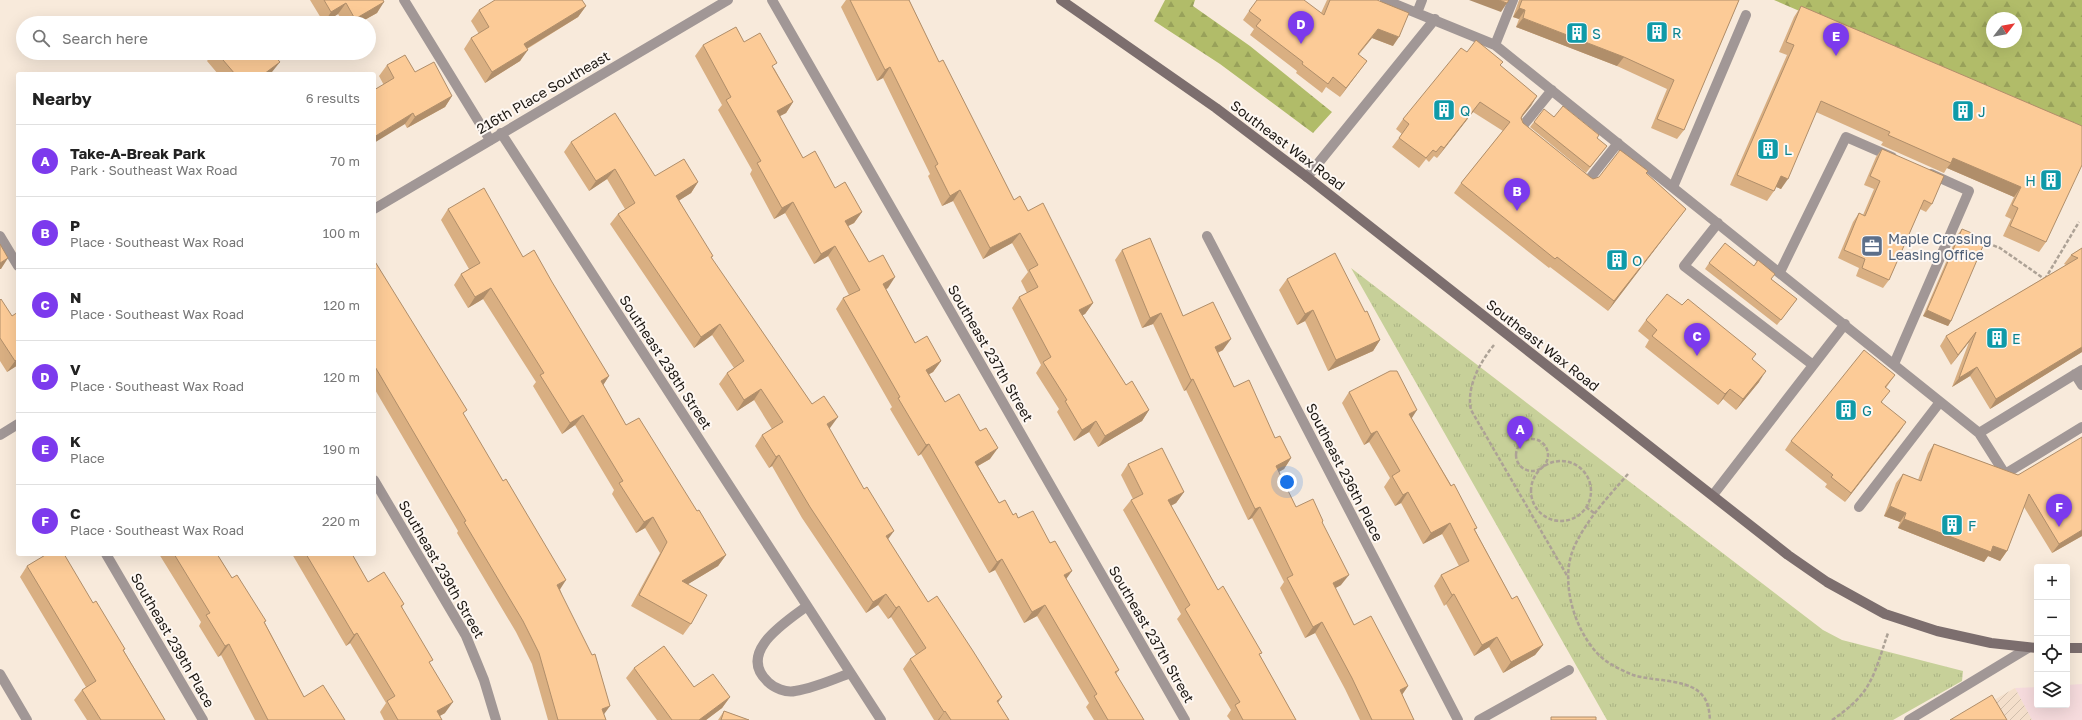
<!DOCTYPE html>
<meta charset="utf-8">
<style>
:root{--surface:#fff;--page:#f6f6f6;--text:#222;--muted:#767676;--line:#e0e0e0;--accent:#7c3aed}
body{margin:0;font-family:"Golos Text",sans-serif;background:var(--page);color:var(--text)}
.controls{position:absolute;right:12px;bottom:12px;display:grid;overflow:hidden;border-radius:4px;box-shadow:0 4px 16px #0002}
.controls button{width:36px;height:36px;display:grid;place-items:center;padding:0;border:0;border-bottom:1px solid var(--line);background:var(--surface);color:var(--text);font:20px sans-serif}
.compass{position:absolute;left:1986px;top:12px;width:36px;height:36px;border-radius:50%;background:var(--surface);box-shadow:0 4px 16px #0002;rotate:59deg}
.you{position:absolute;left:1287px;top:482px;width:14px;height:14px;margin:-10px;border:3px solid #fff;border-radius:50%;background:#1a73e8;box-shadow:0 0 0 6px #1a73e833}
.badge{display:grid;place-items:center;width:26px;height:26px;border-radius:50%;background:var(--accent);color:#fff;font-size:13px;font-weight:700}
.pin{position:absolute;translate:-50% -33px;filter:drop-shadow(0 1px 2px #0008)}
.pin::after{content:'';position:absolute;top:21px;width:14px;height:12px;background:inherit;clip-path:polygon(0 0,100% 0,50% 100%)}
.list{margin:0;padding:0;list-style:none}
h2{display:flex;justify-content:space-between;align-items:center;height:52px;margin:0;padding:0 16px;font-size:17px}
h2 small{font-size:13px;font-weight:400;color:var(--muted)}
.list li{display:grid;grid-template-columns:26px 1fr auto;gap:12px;align-items:center;box-sizing:border-box;height:72px;padding:0 16px;border-top:1px solid var(--line)}
.list b{display:block;font-size:15px;white-space:nowrap}
.list p{margin:0;font-size:13px;white-space:nowrap;color:var(--muted)}
.list em{font-size:13px;font-style:normal;color:var(--muted)}
.icon{flex:none;width:22px;height:22px;fill:none;stroke:currentColor;stroke-width:2;stroke-linecap:round;stroke-linejoin:round}
.map{position:relative;flex:none;width:2082px;height:720px;overflow:hidden}
.search{position:absolute;background:var(--surface);box-shadow:0 4px 16px #0002;left:16px;top:16px;width:360px;height:44px;display:flex;align-items:center;gap:10px;box-sizing:border-box;padding:0 14px;border-radius:22px;color:var(--muted);font-size:15px}
.panel{position:absolute;background:var(--surface);box-shadow:0 4px 16px #0002;left:16px;top:72px;width:360px;height:484px;border-radius:4px}
.map>svg:first-child{display:block}
.commercial{fill:#f6dbdd}
.industrial{fill:url(#industrial-furrows)}
.grass{fill:url(#grass-tufts)}
.forest{fill:url(#forest-firs);fill-rule:evenodd}
.pitch{fill:#c7d099}
.lines{fill:none;stroke-linecap:round;stroke-linejoin:round}
.path{stroke:#ada296;stroke-width:2.5;stroke-dasharray:4 2;stroke-linecap:butt}
.lane{stroke:#a19796;stroke-width:10}
.street{stroke:#a19796;stroke-width:10}
.secondary{stroke:#7c6e6e;stroke-width:10}
.wall{fill:#d9af82}
.shaded-wall{fill:#b08e6a}
.building{fill:#fccb97;stroke:#b08e6a}
.labels{text-anchor:middle;dominant-baseline:central;stroke-width:4;stroke-linejoin:round;paint-order:stroke}
.culture-label{font-size:14px;fill:#0d838f;stroke:#fef8f3;text-anchor:start}
.street-label{font-size:14px;fill:#1c1712;stroke:#fef8f3}
.service-label{font-size:14px;fill:#4e5e75;stroke:#fef8f3;text-anchor:start}
</style>
<div class="map">
<svg width="2082" height="720" viewBox="0 0 2082 720">
<defs>
<pattern id="industrial-furrows" width="10" height="10" patternUnits="userSpaceOnUse"><rect width="10" height="10" fill="#f4dfcb"/><path d="M-1 1l2-2M0 10L10 0M9 11l2-2" fill="none" stroke="#d1bfad"/></pattern>
<pattern id="grass-tufts" width="24" height="20" patternUnits="userSpaceOnUse"><rect width="24" height="20" fill="#c7d099"/><path d="M3 7l-1-3M5 7V3M7 7l1-3M15 17l-1-3M17 17v-4M19 17l1-3" fill="none" stroke="#aab283"/></pattern>
<pattern id="forest-firs" width="22" height="20" patternUnits="userSpaceOnUse"><rect width="22" height="20" fill="#b1bc69"/><path d="M5 1l3.5 6h-7zM16 11l3.5 6h-7z" fill="#98a15a"/></pattern>
</defs>
<rect width="100%" height="100%" fill="#f8eadb"/>
<path class="commercial" d="M2082 684V720H2032L2015 688 2037 687V705H2067V685Z"/>
<path class="industrial" d="M2015 688 2032 720H1959Z"/>
<path class="grass" d="M1351 268 1823 630 1842 640 1963 671 1962 681 1893 720H1607Z"/>
<path class="forest" d="M1165 0H1195L1193 6 1250 46 1332 112 1313 133 1220 64 1154 21Z
M1774 0H2082V133ZM1992 18H2016V42H1992Z"/>
<path class="pitch" d="M1519 455a13 13 0 1 1 26 0a13 13 0 1 1-26 0Z"/>
<g class="lines">
<path class="path" d="M1982 241 2000 248 2046 280
M2045 279 2079 222
M1494 345C1480 362 1466 387 1471 410L1569 579
M1516 455a16 16 0 1 1 32 0a16 16 0 1 1-32 0Z
M1531 491a30 30 0 1 1 60 0a30 30 0 1 1-60 0Z
M1628 474C1608 497 1588 518 1575 545 1559 578 1573 627 1597 653 1606 663 1621 670 1633 675 1652 681 1683 679 1698 691 1708 699 1709 708 1710 720
M1586 507 1594 513
M1832 720C1872 693 1873 677 1888 633"/>
<path class="lane" d="M404 0 490 140
M1385 0 1495 45 1979 433 2082 370
M1417 13 1422 0
M1495 45 1513 0
M1526 132 1521 128 1552 90
M1581 176 1587 182 1618 143
M1307 177 1435 19
M1673 187 1746 15
M1718 223 1684 266 1813 365
M0 236 18 266
M1780 272 1846 137 1892 157
M1894 364 1969 191 1931 174
M2075 374 2082 385
M1979 433 2005 474 2082 427
M1713 495 1845 324
M1859 507 1940 402
M1909 720 2028 648"/>
<path class="street" d="M772 0 1185 720
M501 133 881 720
M374 209 728 0
M1207 236 1458 720
M0 435 18 424
M374 480 466 636 484 680 496 720
M106 554 203 720
M807 606C786 622 736 652 768 682 774 688 786 693 795 691 814 688 832 680 850 673
M0 674 27 720
M1479 720 1569 670"/>
<path class="secondary" d="M1061 0 1216 108 1307 177 1788 555 1827 582 1885 614 1937 631 1991 643 2037 648
M2067 648H2082"/>
</g>
<path class="wall" d="M310 0H383L377 13 359 23H344L338 14 324 23Z
M846 0H909L939 62 1014 200 1028 211 1093 303 1085 314 1082 315 1126 385 1149 410 1142 421 1098 447 1089 432 1074 441 1057 412 1059 409 1036 373 1041 365 1012 308 1019 297 1027 293 1021 281 1028 272 1012 243 983 259 953 201 942 206 928 176 930 174 883 78 877 81 841 7Z
M1327 0H1377L1393 46 1372 38 1358 55 1367 61 1340 97 1326 87 1322 93 1296 73 1297 71 1250 35 1254 29 1243 20 1249 11 1321 13Z
M1519 0H1739L1684 130 1677 139 1651 128 1667 89 1617 66 1516 27 1519 19 1513 17Z
M586 6 578 17 527 49 520 61 485 83 464 49 471 38 479 34 471 21 479 10Z
M1801 6 2082 126 2046 242 2039 252 2003 236 2011 219 2005 216 2014 197 1947 168 1944 173 1881 145 1883 142 1816 112 1781 189 1776 187 1774 191 1767 201 1730 185 1787 55 1779 52 1794 17Z
M703 45 774 68 793 102 786 113 779 116 803 158 835 188 862 212 854 223 848 226 869 262 888 288 886 289 915 343 941 361 933 372 929 374 945 402 990 459 978 466 999 503 1018 518 1066 579 1119 670 1116 674 1144 720H1094L1086 707 1089 703 1037 616 1024 623 995 570 989 573 921 454 918 456 890 409 892 407 836 309 843 298 849 295 828 256 814 264 785 213 774 219 750 174 752 170 718 110 722 105 695 56Z
M1467 52 1500 66 1537 96 1522 117 1523 123 1590 177 1593 179 1646 173 1686 209 1679 218 1608 311 1550 267 1549 268 1454 193 1461 183 1503 131 1473 112 1437 158 1434 156 1429 162 1426 159 1419 168 1392 147 1402 134 1396 129 1403 119Z
M213 53H272V72L270 74H218L207 61Z
M387 65 415 72 452 96 445 107 407 128 379 76Z
M1554 117 1597 139 1607 146 1586 173 1530 127 1534 122Z
M571 142 655 176 698 182 691 193 679 200 711 258 812 404 830 428H829L888 540 928 602 998 703 1009 720H934L903 669 910 659 916 655 891 617 888 619 878 605 866 613 802 518 772 466 769 468 755 446 762 435 772 429 754 400 737 411 719 384 727 373 734 368 712 335 694 348 610 224 618 214 625 209 607 179 589 191 564 152Z
M1882 149 1932 204 1926 212 1920 209 1889 280 1883 288 1856 276 1859 268 1838 258 1853 222 1859 213 1863 215 1874 189 1864 185 1876 157Z
M448 209 523 257 609 376 603 385 626 425 697 511 726 555 718 566 688 584 691 624 683 635 631 606 660 553 645 528 636 533 612 494 614 490 575 425 562 434 533 386 536 382 483 299 468 308 454 285 461 274 469 269 441 220Z
M1962 229 1951 321 1948 326 1923 316 1958 234Z
M2082 248V352L1990 409 1970 376 1952 387 1969 342 1951 365 1940 346 1946 336 2066 265 2064 264 2071 255Z
M1122 250 1183 316 1223 350 1218 353 1234 387 1291 458 1284 469 1279 472 1296 507 1323 521 1322 523 1341 585 1335 588 1354 625 1408 686 1402 695 1414 720H1360L1345 689 1315 633 1305 638 1280 588 1284 582 1252 518 1248 520 1186 390 1184 391 1153 324 1142 328 1115 260Z
M374 260 464 415 560 589 606 720H548L532 664 516 632 457 533 458 531 374 388Z
M1709 263 1771 279 1797 299 1777 325 1705 269Z
M1287 279 1365 312 1380 340 1373 351 1328 371 1305 321 1297 325 1279 290Z
M0 300 18 365 7 372 0 361Z
M1646 320 1752 360 1759 382 1736 410 1723 399 1718 405 1645 347 1649 340 1638 331Z
M1895 375 1886 388 1882 402 1900 431 1845 502 1825 487 1827 484 1785 450 1791 441Z
M1349 392 1411 418 1477 528 1475 530 1512 599 1543 645 1535 655 1503 673 1489 647 1474 656 1446 604 1444 606 1434 586 1441 575 1459 566 1442 534 1423 544 1401 503 1395 506 1384 487 1390 478 1369 442 1364 445 1342 403Z
M1934 444 2018 475 2082 536 2052 553 2024 507 2007 551 2000 561 1988 556 1984 562 1898 528 1900 522 1884 516 1896 483 1903 474 1918 480 1928 453Z
M1128 464 1184 492 1176 503 1171 506 1218 590 1260 656 1296 720H1230L1227 716 1231 710 1177 619 1181 614 1123 510 1131 500 1133 499 1121 475Z
M159 554H217L232 578 265 623 304 697 345 720H255L221 655 218 657 199 626 201 622Z
M292 554H352L368 582 404 604 402 607 430 664 445 713 439 716 442 720H384L380 712 386 703 350 643 346 646Z
M27 566 93 603 124 651 165 720H87L74 700 82 690 86 687 20 577Z
M634 668 694 687 730 697 722 708 706 720H657L626 678Z
M724 711 749 720H718Z"/>
<path class="shaded-wall" d="M1469 0H1499L1507 3 1501 12Z
M384 2 377 13 359 23H352L355 19Z
M346 3 338 14 324 23 331 12Z
M586 6 578 17 516 55 524 44Z
M1519 8 1525 10 1519 19 1513 17Z
M1523 18 1624 57 1617 66 1516 27Z
M1378 29 1399 37 1393 46 1372 38 1352 63Z
M528 50 520 61 485 83 492 72Z
M1367 61 1360 70 1340 97 1346 88Z
M280 62 272 72 270 74H264Z
M890 67 883 78 877 81 885 70Z
M452 96 445 107 407 128 415 117Z
M1537 96 1531 106 1516 124 1523 114Z
M793 102 786 113 769 122 777 111Z
M1480 102 1473 112 1437 158 1444 148Z
M413 113 405 124 374 143V137Z
M1953 158 2021 187 2014 197 1947 168 1951 163Z
M615 169 607 179 589 191 596 181Z
M1781 176 1788 179 1781 189 1774 186Z
M698 182 691 193 669 207 676 196Z
M960 190 953 201 942 206 950 196Z
M793 202 785 213 774 219 782 208Z
M1686 209 1679 218 1608 311 1614 301Z
M862 212 854 223 838 231 845 221Z
M1020 233 1012 243 983 259 990 248Z
M835 246 828 256 814 264 821 254Z
M8 258 1 269H0V263Z
M895 277 888 288 875 295 883 284Z
M491 288 483 299 468 308 475 297Z
M1093 303 1085 314 1071 321 1079 310Z
M1313 310 1305 321 1297 325 1305 314Z
M1927 310 1951 321 1948 326 1923 316Z
M1161 313 1153 324 1142 328 1150 318Z
M720 324 712 335 694 348 701 337Z
M1976 332 1969 342 1951 365 1958 355Z
M1231 339 1223 350 1207 357 1215 347Z
M1380 340 1373 351 1328 371 1336 360Z
M2082 347V352L1990 409 1996 399Z
M18 359V365L7 372 15 361Z
M941 361 933 372 919 380 926 370Z
M1977 367 1970 376 1952 387 1959 378Z
M1766 371 1759 382 1736 410 1743 399Z
M609 376 602 387 601 381Z
M1193 379 1186 390 1184 391 1191 380Z
M761 389 754 400 737 411 744 400Z
M1730 389 1723 399 1718 405 1725 394Z
M1149 410 1142 421 1098 447 1105 436Z
M1417 410 1410 421 1409 414Z
M583 415 575 425 562 434 570 423Z
M838 417 830 428 819 435 827 424Z
M1096 421 1089 432 1074 441 1082 430Z
M1906 422 1900 431 1845 502 1851 493Z
M1377 431 1369 442 1364 445 1371 434Z
M929 444 921 454 918 456 926 445Z
M998 448 990 459 967 472 975 462Z
M779 455 772 466 769 468 776 457Z
M1291 458 1284 469 1269 477 1276 466Z
M1184 492 1176 503 1160 511 1168 500Z
M1408 492 1401 503 1395 506 1403 495Z
M1890 506 1906 513 1900 522 1884 516Z
M1260 507 1252 518 1248 520 1255 509Z
M653 517 645 528 636 533 644 522Z
M1904 519 1993 546 2007 551 2000 561 1988 556 1984 562 1898 528Z
M1450 523 1442 534 1423 544 1431 533Z
M2082 530V536L2052 553 2059 544Z
M894 531 886 542V536Z
M726 555 718 566 675 592 682 581Z
M1002 559 995 570 989 573 997 562Z
M1072 571 1064 582V575Z
M1349 575 1341 585 1325 594 1333 583Z
M566 580 559 591 557 585Z
M886 594 878 605 866 613 873 602Z
M1454 594 1446 604 1444 606 1452 595Z
M1045 605 1037 616 1024 623 1032 612Z
M899 606 891 617 888 619 896 608Z
M1322 622 1315 633 1305 638 1313 627Z
M357 633 350 643 346 646 354 635Z
M1497 637 1489 647 1474 656 1482 645Z
M229 644 221 655 218 657 225 646Z
M1543 645 1535 655 1503 673 1511 662Z
M1408 686 1401 696 1400 690Z
M730 697 722 708 706 720H699Z
M1002 697 994 708 997 701Z
M453 702 445 713 433 720 437 711Z
M610 706 602 717V709Z
M945 711 939 720H938L944 712Z"/>
<path class="building" d="M324 0H383L384 2 355 19 346 3 331 12Z
M495 0H582L586 6 524 44 528 50 492 72 471 38 489 27 479 10Z
M850 0H909L939 62 943 60 1014 200 1020 196 1028 211 1043 203 1093 303 1079 310 1126 385 1132 381 1149 410 1105 436 1096 421 1082 430 1065 401 1067 400 1043 362 1051 357 1019 297 1038 287 1029 270 1038 265 1020 233 990 248 960 190 950 196 935 166 938 164 890 67 885 70Z
M1257 0H1304L1324 15 1330 0H1377L1409 13 1399 37 1378 29 1358 54 1367 61 1346 88 1333 77 1328 84 1302 64 1303 62 1256 26 1261 20 1249 11Z
M1499 0H1509L1507 3Z
M1522 0H1739L1684 130 1657 119 1674 80 1624 57 1523 18 1525 10 1519 8Z
M1801 6 2082 126V165L2046 242 2010 226 2018 208 2012 205 2021 187 1953 158 1951 163 1888 135 1890 132 1821 101 1788 179 1781 176 1774 191 1737 175 1794 45 1786 42Z
M736 27 744 42 760 33 777 63 772 66 793 102 777 111 803 158 815 151 835 188 845 182 862 212 845 221 869 262 883 255 895 277 883 284 915 343 927 336 941 361 926 370 945 402 959 394 980 431 986 428 998 448 975 462 999 503 1005 500 1013 515 1016 513 1018 518 1033 511 1050 543 1055 541 1072 571 1064 575 1119 670 1115 672 1144 720H1108L1094 696 1097 694 1045 605 1032 612 1002 559 997 562 929 444 926 445 898 398 900 397 843 298 860 290 835 246 821 254 793 202 782 208 757 163 761 161 726 100 731 97 703 45Z
M1476 40 1503 62 1500 65 1537 96 1523 114 1521 118 1523 123 1590 177 1593 179 1599 177 1620 150 1648 171 1646 173 1686 209 1614 301 1557 257 1555 259 1461 183 1510 122 1480 102 1444 148 1441 146 1436 152 1433 150 1426 158 1399 138 1409 124 1403 119 1461 48 1467 52Z
M217 53H272L280 62 264 74H235Z
M405 55 415 72 434 62 452 96 415 117 413 113 374 137V90L394 78 387 65Z
M1563 106 1599 135 1597 138 1607 146 1590 167 1534 122 1544 109 1554 117Z
M615 113 655 176 684 159 698 182 676 196 713 256 711 257 812 404 824 396 838 417 827 424 864 489 867 487 894 531 886 536 928 602 937 596 973 651 1002 697 997 701 1009 720H951L945 711 944 712 910 659 926 648 899 606 896 608 886 594 873 602 810 507 779 455 776 457 762 435 783 422 761 389 744 400 727 373 744 361 720 324 701 337 618 214 635 203 615 169 596 181 571 142Z
M1882 149 1944 176 1932 204 1924 200 1889 280 1862 268 1865 259 1844 250 1859 213 1865 216 1880 181 1870 176Z
M484 188 523 257 534 250 552 282 609 376 601 381 626 425 639 418 697 511 699 510 726 555 682 581 707 595 691 624 639 595 667 542 653 517 644 522 619 483 623 481 583 415 570 423 540 375 544 373 491 288 475 297 461 274 480 263 448 209Z
M1962 229 1986 239 1951 321 1927 310Z
M1150 238 1183 316 1213 302 1231 339 1215 347 1234 387 1249 380 1275 438 1280 436 1291 458 1276 466 1296 507 1313 499 1323 521 1322 522 1349 575 1333 583 1354 625 1371 616 1408 686 1400 690 1414 720H1372L1352 678 1322 622 1313 627 1287 578 1293 575 1260 507 1255 509 1193 379 1191 380 1161 313 1150 318 1122 250Z
M1725 243 1754 266 1758 260 1775 274 1771 279 1797 299 1781 320 1709 263Z
M0 244 8 258 0 263Z
M2082 248V347L1996 399 1977 367 1959 378 1976 332 1958 355 1946 336 2078 258 2071 255Z
M1335 253 1365 312 1367 311 1380 340 1336 360 1313 310 1305 314 1287 279Z
M374 260 467 410 463 413 503 481 506 479 566 580 557 585 592 655 595 654 610 706 602 709 606 720H558L539 653 523 621 464 522 466 521 374 365Z
M1667 294 1682 305 1688 299 1756 354 1752 359 1766 371 1743 399 1730 389 1725 394 1652 336 1657 330 1646 320Z
M1 299 12 316 18 312V359L15 361 0 338V300Z
M1864 350 1895 375 1885 387 1890 391 1881 402 1906 422 1851 493 1831 477 1833 475 1791 441Z
M1390 371H1397L1417 410 1409 414 1451 486 1454 484 1477 528 1474 529 1512 599 1517 596 1543 645 1511 662 1497 637 1482 645 1454 594 1452 595 1441 575 1469 561 1450 523 1431 533 1408 492 1403 495 1392 476 1400 471 1377 431 1371 434 1349 392Z
M2082 437V530L2059 544 2029 494 2007 551 1993 546 1991 552 1904 519 1906 513 1890 506 1903 474 1921 481 1934 444 2018 475Z
M1162 448 1184 492 1168 500 1218 590 1223 586 1262 653 1259 654 1296 720H1243L1235 705 1240 702 1185 609 1190 605 1131 500 1143 494 1128 464Z
M47 554H64L93 603 96 601 125 649 123 650 165 720H101L82 690 96 681 27 566Z
M174 554H217L232 578 237 575 266 621 264 622 304 697 323 685 345 720H268L229 644 225 646 206 615 210 613Z
M306 554H352L368 582 384 572 404 604 401 606 433 660 429 662 453 702 437 711 442 720H398L387 701 395 696 357 633 354 635Z
M664 646 694 687 713 674 730 697 699 720H672L634 668Z
M1992 695 2007 720H1950Z
M724 711 749 720H721Z
M1551 717H1596V720H1551Z"/>
<defs>
<g id="building-square" transform="scale(1.15)"><rect x="-9" y="-9" width="18" height="18" rx="4" fill="#0f9aa8" stroke="#fef8f3"/><path d="M-4-6H4V6H1V3H-1V6H-4ZM-2.5-4.3h1.7v1.8h-1.7ZM.8-4.3h1.7v1.8H.8ZM-2.5-1h1.7V.8h-1.7ZM.8-1h1.7V.8H.8Z" fill="#fff"/></g>
<g id="office-square" transform="scale(1.15)"><rect x="-9" y="-9" width="18" height="18" rx="4" fill="#5c6f8a" stroke="#fef8f3"/><path d="M-6-3h4V-5.5h4V-3h4V5H-6ZM-1-4.5V-3h2v-1.5ZM-6 0V1H6V0Z" fill="#fff"/></g>
</defs>
<g fill-rule="evenodd">
<use href="#building-square" x="1657" y="32"/>
<use href="#building-square" x="1577" y="33"/>
<use href="#building-square" x="1444" y="110"/>
<use href="#building-square" x="1963" y="111"/>
<use href="#building-square" x="1768" y="149"/>
<use href="#building-square" x="2051" y="180"/>
<use href="#office-square" x="1872" y="246"/>
<use href="#building-square" x="1617" y="260"/>
<use href="#building-square" x="1997" y="338"/>
<use href="#building-square" x="1846" y="410"/>
<use href="#building-square" x="1952" y="525"/>
</g>
<g class="labels">
<g class="culture-label">
<text x="1672" y="32">R</text>
<text x="1592" y="33">S</text>
<text x="1460" y="110">Q</text>
<text x="1978" y="111">J</text>
<text x="1784" y="149">L</text>
<text x="2036" y="180" text-anchor="end">H</text>
<text x="1632" y="260">O</text>
<text x="2012" y="338">E</text>
<text x="1862" y="410">G</text>
<text x="1968" y="525">F</text>
</g>
<g class="street-label">
<text transform="translate(543 92) rotate(-30)">216th Place Southeast</text>
<text transform="translate(1288 145) rotate(37)">Southeast Wax Road</text>
<text transform="translate(1543 345) rotate(38)">Southeast Wax Road</text>
<text transform="translate(991 353) rotate(60)">Southeast 237th Street</text>
<text transform="translate(666 362) rotate(57)">Southeast 238th Street</text>
<text transform="translate(1345 472) rotate(63)">Southeast 236th Place</text>
<text transform="translate(442 569) rotate(60)">Southeast 239th Street</text>
<text transform="translate(1152 634) rotate(60)">Southeast 237th Street</text>
<text transform="translate(173 640) rotate(60)">Southeast 239th Place</text>
</g>
<g class="service-label">
<text x="1888" y="238">Maple Crossing<tspan x="1888" dy="16">Leasing Office</tspan></text>
</g>
</g>
</svg>
<div class="controls">
<button>+</button>
<button>−</button>
<button><svg class="icon" aria-label="locate" viewBox="0 0 24 24"><circle cx="12" cy="12" r="6"/><path d="M12 2v4M12 18v4M2 12h4M18 12h4"/></svg></button>
<button><svg class="icon" aria-label="layers" viewBox="0 0 24 24"><path d="M12 4l9 5-9 5-9-5zM3 14l9 5 9-5"/></svg></button>
</div>
<svg class="compass" viewBox="-18 -18 36 36"><path d="M0-13l5 13h-10z" fill="#e53935"/><path d="M0 13l5-13h-10z" fill="#767676"/></svg>
<div class="you"></div>
<div class="pin badge" style="left:1520px;top:449px">A</div>
<div class="pin badge" style="left:1517px;top:211px">B</div>
<div class="pin badge" style="left:1697px;top:356px">C</div>
<div class="pin badge" style="left:1301px;top:44px">D</div>
<div class="pin badge" style="left:1836px;top:56px">E</div>
<div class="pin badge" style="left:2059px;top:527px">F</div>
<div class="search"><svg class="icon" aria-label="search" viewBox="0 0 24 24"><circle cx="10" cy="10" r="6"/><path d="M15 15l6 6"/></svg>Search here</div>
<section class="panel">
<h2>Nearby<small>6 results</small></h2>
<ul class="list">
<li><span class="badge">A</span><div><b>Take-A-Break Park</b><p>Park · Southeast Wax Road</p></div><em>70 m</em></li>
<li><span class="badge">B</span><div><b>P</b><p>Place · Southeast Wax Road</p></div><em>100 m</em></li>
<li><span class="badge">C</span><div><b>N</b><p>Place · Southeast Wax Road</p></div><em>120 m</em></li>
<li><span class="badge">D</span><div><b>V</b><p>Place · Southeast Wax Road</p></div><em>120 m</em></li>
<li><span class="badge">E</span><div><b>K</b><p>Place</p></div><em>190 m</em></li>
<li><span class="badge">F</span><div><b>C</b><p>Place · Southeast Wax Road</p></div><em>220 m</em></li>
</ul>
</section>
</div>
